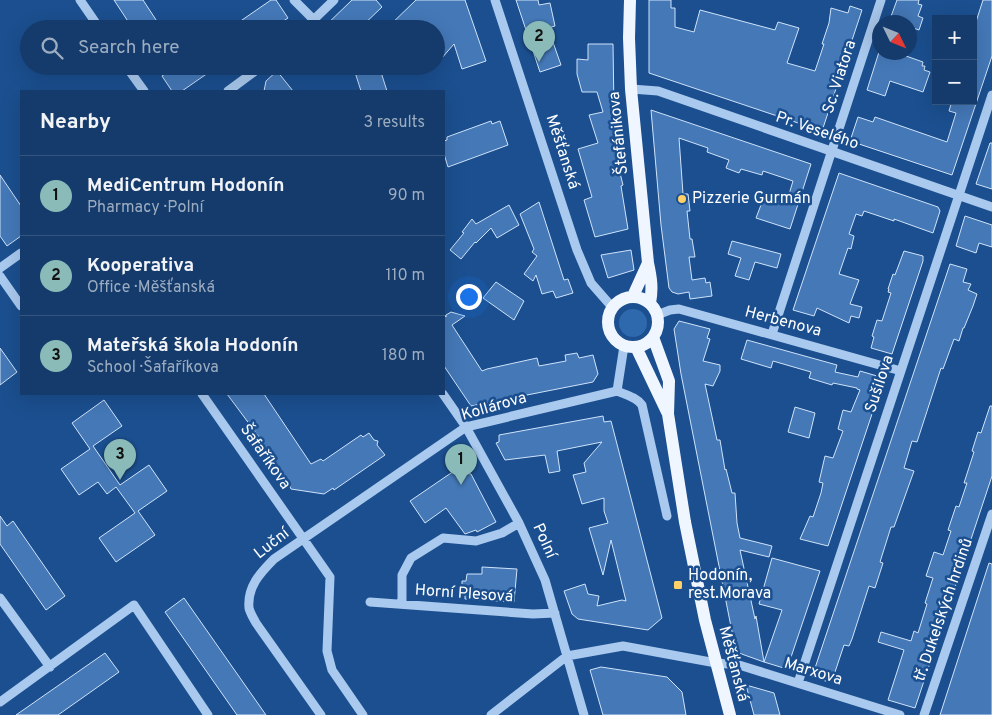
<!DOCTYPE html>
<meta charset="utf-8">
<style>
:root{--surface:#143b6b;--page:#1d4271;--text:#f1f3f6;--muted:#9dadc1;--line:#33557e;--accent:#8bbbb9}
body{margin:0;font-family:Overpass,sans-serif;background:var(--page);color:var(--text)}
.controls{position:absolute;right:15px;top:15px;display:grid;overflow:hidden;border-radius:0px;box-shadow:0 5px 20px #0002}
.controls button{width:45px;height:45px;display:grid;place-items:center;padding:0;border:0;border-bottom:1px solid var(--line);background:var(--surface);color:var(--text);font:25px sans-serif}
.compass{position:absolute;left:872px;top:15px;width:45px;height:45px;border-radius:50%;background:var(--surface);box-shadow:0 5px 20px #0002;rotate:133deg}
.you{position:absolute;left:468px;top:296px;width:18px;height:18px;margin:-12px;border:4px solid #fff;border-radius:50%;background:#1a73e8;box-shadow:0 0 0 8px #1a73e833}
.badge{display:grid;place-items:center;width:32px;height:32px;border-radius:50%;background:var(--accent);color:#111;font-size:16px;font-weight:700}
.pin{position:absolute;translate:-50% -41px;filter:drop-shadow(0 1px 2px #0008)}
.pin::after{content:'';position:absolute;top:26px;width:18px;height:15px;background:inherit;clip-path:polygon(0 0,100% 0,50% 100%)}
.list{margin:0;padding:0;list-style:none}
h2{display:flex;justify-content:space-between;align-items:center;height:65px;margin:0;padding:0 20px;font-size:21px}
h2 small{font-size:16px;font-weight:400;color:var(--muted)}
.list li{display:grid;grid-template-columns:32px 1fr auto;gap:15px;align-items:center;box-sizing:border-box;height:80px;padding:0 20px;border-top:1px solid var(--line)}
.list b{display:block;font-size:19px;white-space:nowrap}
.list p{margin:0;font-size:16px;white-space:nowrap;color:var(--muted)}
.list em{font-size:16px;font-style:normal;color:var(--muted)}
.icon{flex:none;width:28px;height:28px;fill:none;stroke:currentColor;stroke-width:2;stroke-linecap:round;stroke-linejoin:round}
.map{position:relative;flex:none;width:992px;height:715px;overflow:hidden}
.search{position:absolute;background:var(--surface);box-shadow:0 5px 20px #0002;left:20px;top:20px;width:425px;height:55px;display:flex;align-items:center;gap:12px;box-sizing:border-box;padding:0 18px;border-radius:28px;color:var(--muted);font-size:19px}
.panel{position:absolute;background:var(--surface);box-shadow:0 5px 20px #0002;left:20px;top:90px;width:425px;height:305px;border-radius:0px}
.map>svg:first-child{display:block}
.green{fill:#2e69ad}
.building{fill:#4478b7;stroke:#cfe3fa}
.lines{fill:none;stroke-linecap:round;stroke-linejoin:round}
.minor{stroke:#a9c9ee;stroke-width:9}
.major{stroke:#f0f6ff;stroke-width:12}
.poi-dot{fill:#ffd166;stroke:#1b4f8f;stroke-width:2}
.labels{text-anchor:middle;dominant-baseline:central;stroke-width:5;stroke-linejoin:round;paint-order:stroke}
.street-label{font-size:16px;fill:#fff;stroke:#1b4f8f}
.poi-label{font-size:16px;fill:#fff;stroke:#1b4f8f;text-anchor:start}
</style>
<div class="map">
<svg width="992" height="715" viewBox="0 0 992 715">
<rect width="100%" height="100%" fill="#1b4f8f"/>
<path class="green" d="M619 323a14 14 0 1 1 28 0a14 14 0 1 1-28 0Z"/>
<path class="building" d="M114 0H143L162 29H133Z
M271 0H276L288 18 271 29H229Z
M352 0H376L382 7 359 29H322Z
M416 0H465L486 61 462 69 454 44 441 59 436 45V29H386Z
M516 0H538L539 5 550 3 555 26 548 28 561 65 540 72Z
M649 0H671V8H675V27L694 32 700 10 775 30 778 22 799 28 787 63 815 71 824 44H822L829 23 831 8 848 13 850 6 862 10 822 131 649 73Z
M897 0H919L918 4 922 5 918 16 923 18 919 30 910 27V22H889Z
M983 0H992V56L952 175 850 141 858 117 873 122 875 117 947 142 956 113 949 111 952 101H973V31Z
M588 44H613L614 111 621 169H619L623 185 621 186 628 229 595 237 584 200 592 197 578 149 598 143 589 115 603 112 597 92H582L577 74V59L588 60Z
M879 52H907L906 56 923 62 922 66H925L924 70 930 72 923 92 890 81 885 96 867 90Z
M159 66H218L182 91H172L162 76 165 74Z
M353 66H379L387 91H361Z
M277 71 293 91H264L266 81Z
M651 110 811 164 790 229 756 218 764 197 786 204 793 181 763 171 762 175 741 169 739 173 726 168 729 160 707 152 708 148 679 138 683 194H688L690 211H687L690 239H692L695 257H689L692 280 705 278 706 283 710 282 712 296 690 299 689 292 678 294 672 292 669 288 661 225Z
M491 121 492 124 500 121 508 145 448 167 444 154V141L447 140V137Z
M990 143H992V189L976 184Z
M839 173 938 207 940 211 933 233 894 219V221L864 211 862 216 856 214 849 234 854 236 851 249 848 248 839 274 859 280 850 304 862 307 859 318 851 316 849 323 817 308 814 316 793 310Z
M0 175 21 206V236L7 246 0 236Z
M539 202 564 280 568 279 573 293 556 298 553 291 542 294 536 275 533 281 524 274 537 256 532 252 534 249 520 214Z
M509 205 519 225 497 238 491 228 476 243 475 242 461 259 450 250 464 233 462 232 472 219 476 224Z
M965 216 992 225V247L979 243 976 253 956 246Z
M732 241 781 254 777 268 755 262 749 280 735 276 741 258 728 254Z
M631 250 634 270 608 278 601 255Z
M904 251 923 256V261L892 354 871 348 874 337 872 336 877 320 882 321 891 293 888 292 889 289H888L893 274 895 275Z
M950 264 967 269 963 282 971 284 968 290 977 294 973 306 964 328H963L959 341 954 339 943 369 941 368 917 442 912 441 904 468 914 471 894 527H891L880 562 883 563 875 588 869 586 852 639 849 646 844 645 833 678 830 677 829 682 812 677Z
M496 282 524 301 514 320 483 298Z
M451 312 465 316 452 325 482 371 487 369 537 358 539 366 566 361 565 355 577 353 579 358 593 355 598 374 593 382 471 406 444 366V314L446 317V315Z
M679 321 710 329 707 338 710 339 703 361 720 365V371L713 386 705 384 717 440H720L725 470 726 469 732 493H735L737 523 740 538 772 546 769 557 740 550 755 619 756 616 764 662 736 652 681 374 674 329Z
M747 340 837 365 835 372 858 377 860 371 884 378 828 546 800 539 810 516 813 517 821 493 823 483 819 482 825 456 833 458 843 431 838 429 843 410 851 412 860 390 857 389V388L833 383 832 385 809 378 811 372 773 361 771 368 741 359Z
M0 348 17 372 0 385Z
M227 394H264L311 464 321 459 323 461 361 435 363 437 369 433 374 440 378 441 377 445 385 455 334 490 333 488 324 494 291 489 287 480 284 482 262 450 265 449 260 442 262 441Z
M104 400 122 426 93 446 120 485 149 465 167 491 138 511 155 535 116 562 99 538 135 513 116 487 107 494 98 482 79 495 61 469 90 449 72 423Z
M990 406H992V476L915 708 888 700 904 650 878 642 881 632 911 641 914 631 918 633 927 604 925 603 933 578 926 576 934 552 943 555 951 531 948 530 956 506 959 507 967 483H964L974 452 972 451 978 432 981 433Z
M795 407 815 413 809 438 788 432Z
M603 416 604 422 611 421 662 618 648 630 578 619 572 614 564 591 585 584 588 594 599 596 597 606 622 600 626 601 611 540 603 575 589 528 608 523 604 511V498L582 504 573 475 586 472 584 463 602 442 557 451 560 471 549 473 545 455 505 460 496 443 499 442V435Z
M454 471 471 474 496 522 477 532 476 530 465 534 446 508 425 523 410 501Z
M0 516 7 526 13 521 65 596 46 610 0 544Z
M772 558 820 571 787 669 764 662 782 610 759 604Z
M989 563 992 564V715H940Z
M482 567 517 569 514 602 465 599V592H462V581H466L467 574H482Z
M184 598 266 715H237L165 612Z
M105 653 119 672 58 715H16Z
M601 667 667 677 682 692 686 715H603L590 670Z
M746 685 774 693 780 715H754Z"/>
<g class="lines">
<path class="minor" d="M80 0 100 29
M294 0 314 20
M495 0 577 250 591 283 612 307
M304 29 334 0
M126 66 144 91
M631 89 658 91 992 207
M228 91 262 66
M0 268 21 253
M0 276 21 306
M657 315 670 310 679 309 901 371
M772 334 881 0
M617 391C626 395 636 397 642 405L667 516
M617 391 624 346
M202 394 330 577 327 651 332 670 363 715
M443 394 466 427 519 523 545 580 584 715
M0 598 50 667
M370 602 533 614 555 613
M402 604V575L411 558 443 538 476 541 502 533 519 523
M798 683 992 95
M0 702 134 605 208 715
M321 715 256 623C254 619 250 613 249 608 247 587 260 573 274 559L466 427 617 391
M491 715 567 656 623 646 716 663 739 665 900 715
M924 715 992 514"/>
<path class="major" d="M630 0 629 38 631 89 648 263C651 277 653 288 650 303
M633 296 648 263
M608 322a25 25 0 1 1 50 0a25 25 0 1 1-50 0Z
M653 337 669 381 668 414 685 522 705 620 730 715
M636 347 667 412"/>
</g>
<g class="poi-dot">
<circle cx="682" cy="199" r="5"/>
<rect x="673" y="580" width="10" height="10" rx="2.5"/>
</g>
<g class="labels">
<g class="street-label">
<text transform="translate(840 77) rotate(-72)">Sc. Viatora</text>
<text transform="translate(817 131) rotate(19)">Pr. Veselého</text>
<text transform="translate(619 133) rotate(-96)">Štefánikova</text>
<text transform="translate(562 152) rotate(72)">Měšťanská</text>
<text transform="translate(783 322) rotate(15)">Herbenova</text>
<text transform="translate(880 384) rotate(-72)">Sušilova</text>
<text transform="translate(494 407) rotate(-16)">Kollárova</text>
<text transform="translate(265 457) rotate(55)">Šafaříkova</text>
<text transform="translate(544 541) rotate(66)">Polní</text>
<text transform="translate(272 544) rotate(-38)">Luční</text>
<text transform="translate(464 594) rotate(4)">Horní Plesová</text>
<text transform="translate(944 610) rotate(-71)">tř. Dukelských hrdinů</text>
<text transform="translate(733 664) rotate(75)">Měšťanská</text>
<text transform="translate(813 672) rotate(17)">Marxova</text>
</g>
<g class="poi-label">
<text x="692" y="199">Pizzerie Gurmán</text>
<text x="688" y="576">Hodonín,<tspan x="688" dy="18">rest.Morava</tspan></text>
</g>
</g>
</svg>
<div class="controls">
<button>+</button>
<button>−</button>
</div>
<svg class="compass" viewBox="-18 -18 36 36"><path d="M0-13l5 13h-10z" fill="#e53935"/><path d="M0 13l5-13h-10z" fill="#9dadc1"/></svg>
<div class="you"></div>
<div class="pin badge" style="left:461px;top:485px">1</div>
<div class="pin badge" style="left:539px;top:62px">2</div>
<div class="pin badge" style="left:120px;top:480px">3</div>
<div class="search"><svg class="icon" aria-label="search" viewBox="0 0 24 24"><circle cx="10" cy="10" r="6"/><path d="M15 15l6 6"/></svg>Search here</div>
<section class="panel">
<h2>Nearby<small>3 results</small></h2>
<ul class="list">
<li><span class="badge">1</span><div><b>MediCentrum Hodonín</b><p>Pharmacy · Polní</p></div><em>90 m</em></li>
<li><span class="badge">2</span><div><b>Kooperativa</b><p>Office · Měšťanská</p></div><em>110 m</em></li>
<li><span class="badge">3</span><div><b>Mateřská škola Hodonín</b><p>School · Šafaříkova</p></div><em>180 m</em></li>
</ul>
</section>
</div>
